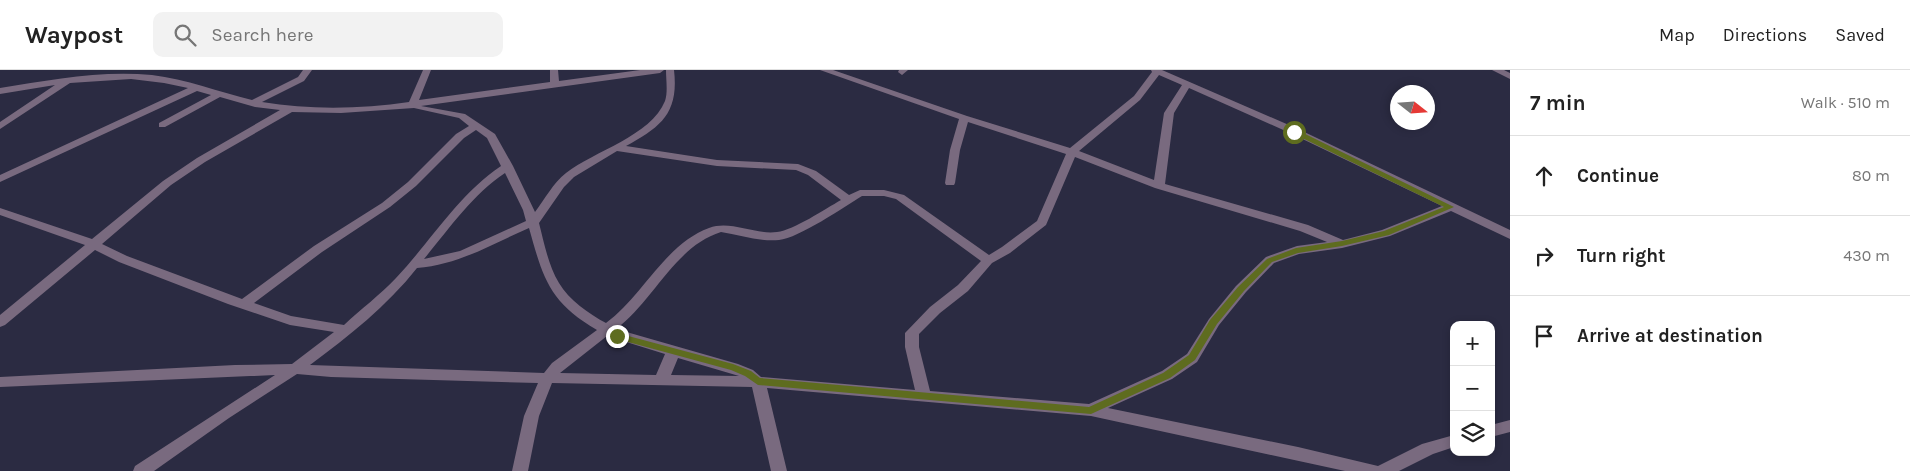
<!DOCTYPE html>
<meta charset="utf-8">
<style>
:root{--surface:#fff;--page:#f2f2f2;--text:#222;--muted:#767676;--line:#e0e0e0}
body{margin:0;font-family:Karla,sans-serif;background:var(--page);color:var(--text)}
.controls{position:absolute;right:15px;bottom:15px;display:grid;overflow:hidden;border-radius:10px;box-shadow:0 2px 8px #0003}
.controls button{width:45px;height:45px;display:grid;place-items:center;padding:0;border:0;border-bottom:1px solid var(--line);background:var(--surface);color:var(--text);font:25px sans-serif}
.compass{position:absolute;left:1390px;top:15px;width:45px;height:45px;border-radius:50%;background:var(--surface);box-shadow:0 2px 8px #0003;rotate:107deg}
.stop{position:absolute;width:15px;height:15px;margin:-11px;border:4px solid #5e6c1f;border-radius:50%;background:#fff}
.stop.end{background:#5e6c1f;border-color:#fff;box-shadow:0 1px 5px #0008}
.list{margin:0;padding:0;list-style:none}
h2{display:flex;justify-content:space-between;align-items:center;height:65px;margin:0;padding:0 20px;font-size:21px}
h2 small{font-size:16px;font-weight:400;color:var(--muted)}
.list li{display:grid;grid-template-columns:32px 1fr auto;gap:15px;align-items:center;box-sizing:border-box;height:80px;padding:0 20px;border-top:1px solid var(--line)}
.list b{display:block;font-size:19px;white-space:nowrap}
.list em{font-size:16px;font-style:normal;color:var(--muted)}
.icon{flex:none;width:28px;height:28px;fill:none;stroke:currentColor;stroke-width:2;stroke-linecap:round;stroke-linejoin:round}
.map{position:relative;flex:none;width:1510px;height:401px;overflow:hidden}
header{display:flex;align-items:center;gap:30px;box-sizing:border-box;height:70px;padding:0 25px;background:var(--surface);border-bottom:1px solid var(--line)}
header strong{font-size:24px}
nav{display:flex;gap:28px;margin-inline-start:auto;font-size:18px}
.search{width:350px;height:45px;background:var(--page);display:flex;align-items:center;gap:12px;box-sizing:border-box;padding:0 18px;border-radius:10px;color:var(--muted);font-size:19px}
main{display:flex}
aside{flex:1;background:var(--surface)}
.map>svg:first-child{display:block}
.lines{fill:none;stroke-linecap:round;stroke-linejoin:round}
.minor{fill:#796a7f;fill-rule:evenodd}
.route{fill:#5e6c1f}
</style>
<header>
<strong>Waypost</strong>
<div class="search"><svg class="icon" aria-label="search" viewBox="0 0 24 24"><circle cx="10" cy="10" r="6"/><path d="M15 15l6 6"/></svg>Search here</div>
<nav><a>Map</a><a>Directions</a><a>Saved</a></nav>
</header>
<main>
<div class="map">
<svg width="1510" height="401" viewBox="0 0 1510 401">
<rect width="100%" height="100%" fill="#2b2b42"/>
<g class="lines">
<path class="minor" d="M303 0H312L304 11 262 32C310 40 361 39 409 32L423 0H431L419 30 550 12V0H558L559 11 640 0H664L660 3 421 36 465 44 495 64 513 96 535 142C545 129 553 113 566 103 594 81 651 66 665 31 668 22 666 10 666 0H674C679 43 661 57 626 76L717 90 798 94 816 101 849 125 860 120H884L904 125 989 185 1002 177 1037 151 1066 84 968 52 960 80 955 113 954 115H946L945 113 950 80 959 49 820 0H833L967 46 1070 78 1134 26 1152 2 1151 0H1162L1298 59 1510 160V169L1451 141 1390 166 1342 178 1299 184 1274 193 1246 222 1219 255 1197 292 1172 309 1108 338 1298 377 1378 396 1422 374 1454 365V377L1433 384 1399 401H1345L1091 346 767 318 787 401H771L752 317 552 313 539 346 528 401H512L524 346 538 313 331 307 297 304 229 348 154 401H133L135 396 275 305 0 317V307L235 295 292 294 334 262 290 255 228 234 119 192 95 180 5 255 0 257V245L85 175 0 145V138L92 169 163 111 197 88 280 40 255 37 220 27 165 57H159V53L211 25 197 21 0 112V105L188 18 164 13 131 9 70 13 0 59V52L55 15 0 24V18C50 10 101 0 152 5 186 9 219 22 252 30L298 7ZM1159 5 1182 15 1164 43 1154 110 1079 81 1140 30ZM1189 18 1290 63 1442 136 1382 160 1343 170 1308 155 1165 114 1174 43ZM414 38 459 48 469 56 456 64 408 112 382 133 314 176 242 229 127 186 102 174 171 115 205 92 292 42 341 43ZM476 60 487 68 501 96C458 125 431 171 396 208 380 225 361 239 344 255L291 246 254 233 322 182 390 137 416 116 464 68ZM617 81 717 96 796 100 808 105 841 130C825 139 794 160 777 162 754 165 731 150 709 158 665 174 642 227 606 253 589 244 569 230 559 213 548 195 544 172 539 153L564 117 574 107ZM1075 87 1155 118 1300 161 1327 172 1297 176 1266 187 1236 216 1209 249 1187 284 1162 301 1089 334 930 321 919 277V264L940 243 968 221 992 193 1010 183 1046 155ZM505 103 523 140 526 151 460 181 424 189C448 160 473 124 505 103ZM862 126H884L896 129 981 191 958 215 930 237 905 263V277L915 320 761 307 753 300 738 294 616 259C653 232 675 176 721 162 740 165 760 172 779 170 799 168 844 137 862 126ZM529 158C543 208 549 232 597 260L552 293 544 303 310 295C349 266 387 236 417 198 458 195 492 174 529 158ZM607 266 665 284 656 305 560 303ZM678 288 739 306 671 305Z
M899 0H908L902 5 898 2Z
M1492 0H1504L1510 3V9Z
M1510 350V362L1491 367V355Z"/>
</g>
<path class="route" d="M1292 60H1297L1454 137 1389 165 1342 176 1298 183 1272 192 1244 221 1217 254 1195 290 1170 308 1091 344 758 315 745 306 731 300 617 269 612 266 617 263 733 294 751 301 760 308 1089 337 1163 303 1189 285 1210 250 1238 217 1267 189 1296 178 1342 171 1384 161 1444 137 1292 63Z"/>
</svg>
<div class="controls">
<button>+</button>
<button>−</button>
<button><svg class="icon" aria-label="layers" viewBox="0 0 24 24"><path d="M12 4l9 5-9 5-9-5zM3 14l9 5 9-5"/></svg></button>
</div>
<svg class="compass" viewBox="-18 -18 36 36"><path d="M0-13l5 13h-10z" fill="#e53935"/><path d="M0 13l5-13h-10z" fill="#767676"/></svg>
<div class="stop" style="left:1294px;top:62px"></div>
<div class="stop end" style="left:617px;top:266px"></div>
</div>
<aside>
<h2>7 min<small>Walk · 510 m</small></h2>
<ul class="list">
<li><svg class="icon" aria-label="ahead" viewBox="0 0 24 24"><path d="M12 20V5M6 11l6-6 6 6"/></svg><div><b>Continue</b></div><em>80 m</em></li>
<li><svg class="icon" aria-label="right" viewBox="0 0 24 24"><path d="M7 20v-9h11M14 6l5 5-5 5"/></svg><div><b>Turn right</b></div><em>430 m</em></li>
<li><svg class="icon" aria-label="arrive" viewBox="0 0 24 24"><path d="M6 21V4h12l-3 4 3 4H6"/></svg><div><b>Arrive at destination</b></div></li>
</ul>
</aside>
</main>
